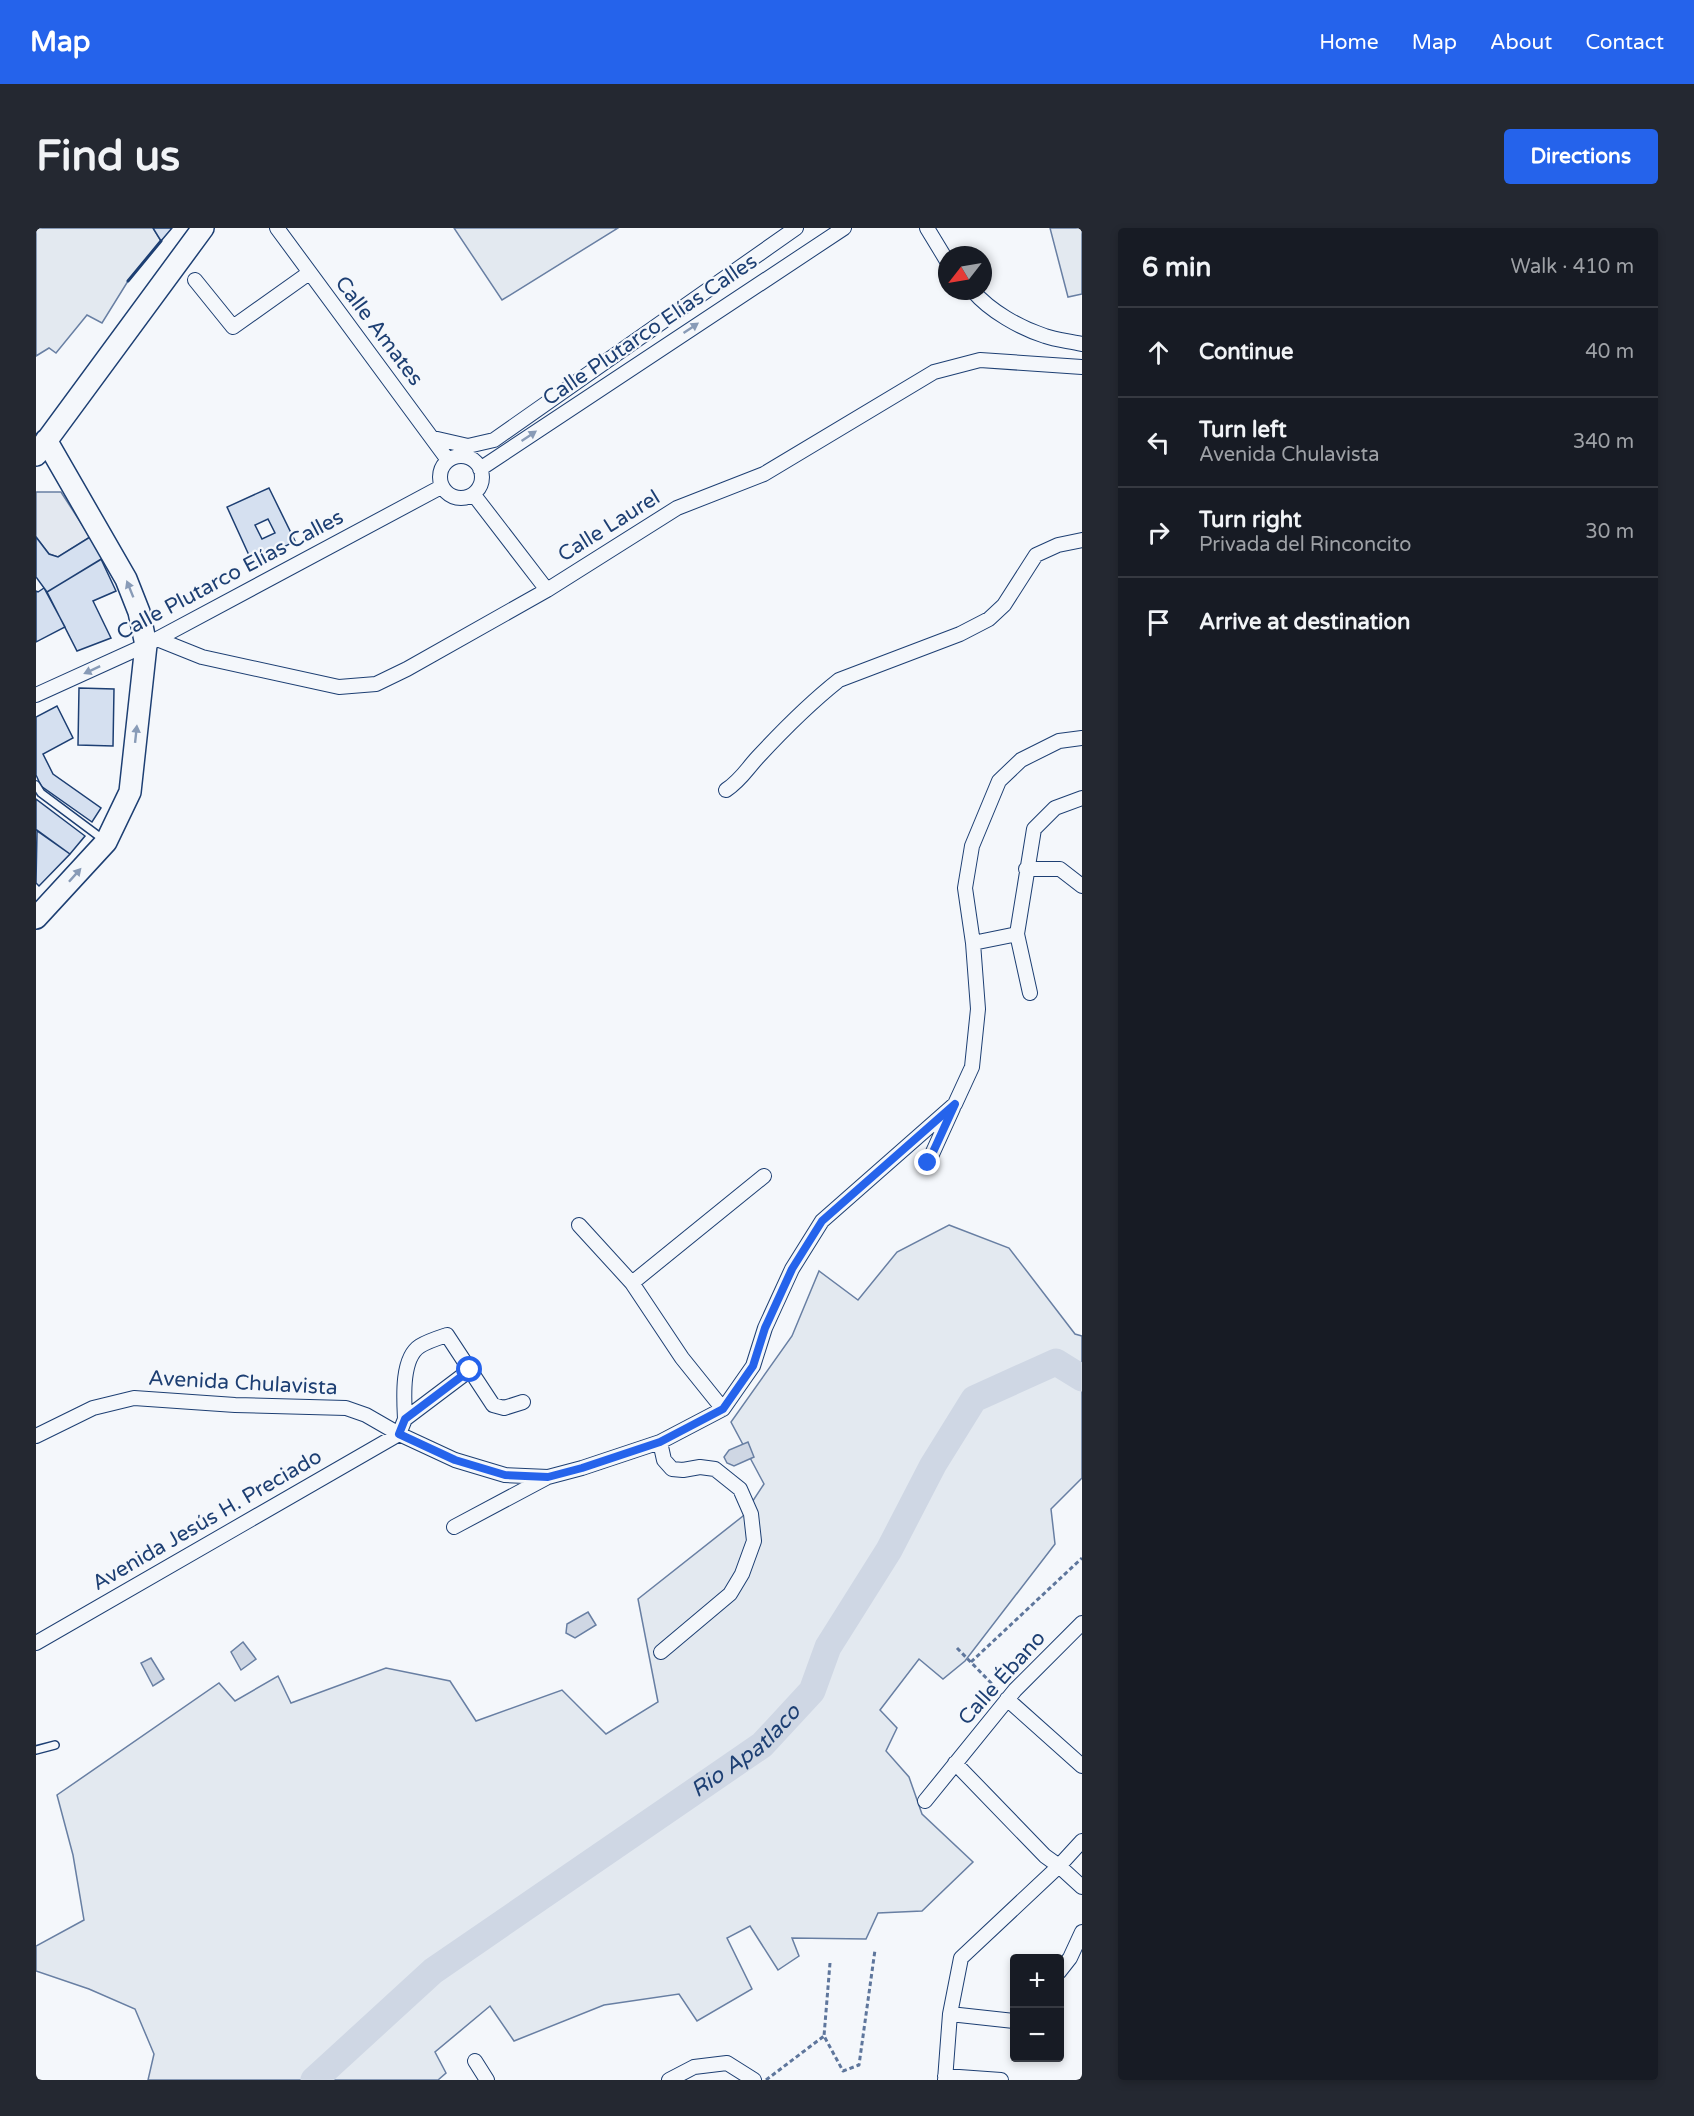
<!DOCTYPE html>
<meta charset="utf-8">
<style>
:root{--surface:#171b24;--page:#242831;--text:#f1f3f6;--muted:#9ea1a6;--line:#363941;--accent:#2563eb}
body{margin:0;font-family:"Varela Round",sans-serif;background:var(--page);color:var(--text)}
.controls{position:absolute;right:18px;bottom:18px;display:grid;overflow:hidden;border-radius:6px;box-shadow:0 3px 9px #0003}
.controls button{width:54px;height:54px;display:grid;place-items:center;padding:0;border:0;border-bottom:2px solid var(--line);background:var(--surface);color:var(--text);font:30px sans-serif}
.compass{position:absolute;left:902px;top:18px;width:54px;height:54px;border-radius:50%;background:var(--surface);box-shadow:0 3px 9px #0003;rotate:239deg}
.stop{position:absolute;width:18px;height:18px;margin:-14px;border:4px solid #2563eb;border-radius:50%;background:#fff}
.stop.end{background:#2563eb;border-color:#fff;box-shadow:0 2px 6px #0008}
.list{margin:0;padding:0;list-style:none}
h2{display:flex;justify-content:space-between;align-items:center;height:78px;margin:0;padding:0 24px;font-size:26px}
h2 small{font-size:20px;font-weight:400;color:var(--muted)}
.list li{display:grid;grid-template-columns:39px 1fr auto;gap:18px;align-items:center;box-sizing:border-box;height:90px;padding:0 24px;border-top:2px solid var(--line)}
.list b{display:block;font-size:22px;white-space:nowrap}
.list p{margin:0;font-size:20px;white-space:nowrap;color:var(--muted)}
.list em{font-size:20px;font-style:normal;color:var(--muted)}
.icon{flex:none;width:33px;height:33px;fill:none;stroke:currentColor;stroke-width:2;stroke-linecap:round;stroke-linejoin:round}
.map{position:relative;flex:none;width:1046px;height:1852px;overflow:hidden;border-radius:6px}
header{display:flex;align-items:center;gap:36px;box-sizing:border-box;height:84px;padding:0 30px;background:var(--accent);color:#fff}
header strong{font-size:28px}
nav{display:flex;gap:33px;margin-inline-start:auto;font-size:21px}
.intro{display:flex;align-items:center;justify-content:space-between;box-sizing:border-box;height:144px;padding:0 36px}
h1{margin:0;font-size:42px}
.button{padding:15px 27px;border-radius:6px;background:var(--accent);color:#fff;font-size:21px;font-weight:700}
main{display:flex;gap:36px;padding:0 36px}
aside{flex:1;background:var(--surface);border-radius:6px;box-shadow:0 3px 9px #0003}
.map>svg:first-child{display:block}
.green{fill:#e3e9f0;stroke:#687fa3;stroke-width:1.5}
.parking{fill:#e3e8f0;stroke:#687fa3;stroke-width:1.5}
.water{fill:#cfd7e4;stroke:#687fa3;stroke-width:1.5}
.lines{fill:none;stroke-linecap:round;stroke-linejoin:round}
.river{stroke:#cfd7e4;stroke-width:27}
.building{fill:#d5e0f0;stroke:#1d3f73;stroke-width:1.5;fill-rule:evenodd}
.lane-casing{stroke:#1d3f73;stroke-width:10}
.street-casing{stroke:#1d3f73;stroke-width:16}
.primary-casing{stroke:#1d3f73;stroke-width:24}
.path{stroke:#5e769c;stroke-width:3;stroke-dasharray:4.5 3;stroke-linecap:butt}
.lane{stroke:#f4f7fb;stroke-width:7}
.street{stroke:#f4f7fb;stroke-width:14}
.primary{stroke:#f4f7fb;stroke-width:21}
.wall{stroke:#1d3f73;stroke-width:3}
.oneway{fill:#889bb7}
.route{stroke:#2563eb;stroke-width:8}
.labels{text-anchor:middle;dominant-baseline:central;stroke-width:4.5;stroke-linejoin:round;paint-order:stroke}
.street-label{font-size:21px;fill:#1d3f73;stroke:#f4f7fb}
.water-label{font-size:22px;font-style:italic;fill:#1d3f73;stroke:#f4f7fb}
</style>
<header>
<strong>Map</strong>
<nav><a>Home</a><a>Map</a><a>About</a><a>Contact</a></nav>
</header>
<div class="intro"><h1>Find us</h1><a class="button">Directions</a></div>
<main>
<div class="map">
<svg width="1046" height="1852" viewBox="0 0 1046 1852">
<rect width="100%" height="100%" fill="#f4f7fb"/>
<path class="green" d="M0 0H117L125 13 92 53 66 95 51 87 20 125 13 120 0 128Z
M418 0H582L466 72Z
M1014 0H1046V66L1032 69Z
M913 997 973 1020 1039 1106 1046 1108V1250L1015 1281 1019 1316 929 1433 907 1451 883 1431 844 1482 861 1500 850 1523 873 1549 886 1586 937 1634 886 1683 842 1685 830 1711 756 1710 763 1728 742 1742 714 1698 691 1710 716 1761 661 1793 643 1766 568 1777 478 1813 454 1778 399 1824 410 1845 402 1852H112L118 1826 99 1781 53 1761 0 1743V1718L48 1692 37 1627 21 1567 183 1455 199 1473 242 1448 255 1475 350 1440 414 1453 440 1493 526 1462 570 1506 622 1474 602 1371 707 1288 728 1256 695 1194 756 1108 783 1043 822 1072 861 1024Z"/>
<path class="parking" d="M0 264H25L54 309 22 329 13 326 0 309Z"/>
<path class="water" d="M712 1214 718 1229 698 1238 691 1235 688 1229 693 1222Z
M552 1384 560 1397 539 1410 530 1405 531 1396Z
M207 1414 220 1431 205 1442 195 1424Z
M115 1430 128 1451 117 1458 105 1435Z"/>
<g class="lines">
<path class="river" id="s1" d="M278 1852 397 1743 726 1517 776 1463 792 1419 853 1322 897 1237 938 1171 1020 1134 1046 1150"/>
</g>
<path class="building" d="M117 0H136L125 13Z
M233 260 259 313 217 336 191 279ZM232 291 239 305 226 311 219 297Z
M0 309 13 326 22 329 54 309 69 329 11 364 0 349Z
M65 331 80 363 57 373 75 410 41 423 11 364Z
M8 360 29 399 0 414V363L2 364Z
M43 460 78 461 77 518 42 517Z
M21 478 37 510 7 526 17 546 65 580 56 594 5 558 0 547V489Z
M0 571 49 608 34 626 0 602Z
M1 602 34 626 3 658 0 655Z"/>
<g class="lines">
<g class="lane-casing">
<path id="lane" d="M0 557 5 565 68 612
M0 1522 19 1517"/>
</g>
<g class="street-casing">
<path id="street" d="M241 0 412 232
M891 0 911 33
M159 52 197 99 273 45
M937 63C954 83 984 100 1009 108 1020 112 1034 113 1046 116
M397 210 432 218 458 212 760 0
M404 249a21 21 0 1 1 42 0a21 21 0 1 1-42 0Z
M444 241 808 0
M438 267 511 362
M121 411 166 429 303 459 340 456 371 441 511 362 641 280 728 246 898 144 944 132 1046 139
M0 467 110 417 405 259
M690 562C705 552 710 542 722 529 747 502 774 475 803 452L924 406 953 391 968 377 1000 327 1022 317 1046 312
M990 641H1024L1046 658
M937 715 981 706
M994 765 981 706 998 601 1019 580 1046 570
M892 935 917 880
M543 997 596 1055 646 1130 687 1181
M596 1055 728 948
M369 1191C368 1171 365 1130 384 1118 392 1113 402 1110 411 1107L457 1177 468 1180 487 1174
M0 1208 57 1180 98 1170 199 1177 310 1180 330 1187 363 1206 419 1232 469 1247 512 1249 546 1240 624 1214 687 1181 717 1138 729 1100 756 1041 786 993 919 876 936 839 942 781 937 715 929 660 936 618 963 553 985 532 1023 513 1046 510
M624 1214 628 1232 636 1241 647 1242 664 1239 679 1241 704 1261 715 1286 718 1313 706 1346 694 1366 625 1424
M418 1299 510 1250
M0 1415 363 1206 369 1191 434 1142
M971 1471 1046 1538
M919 1535 1009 1628 1023 1638 1046 1659
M889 1573 979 1462 1046 1395
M1023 1744 1034 1730 1046 1704
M914 1786 978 1793
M439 1833 451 1852
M909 1848 965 1852
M633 1852 658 1839 691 1835 718 1852
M909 1852 914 1786 925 1730 1023 1638 1046 1613"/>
</g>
<g class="primary-casing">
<path id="primary" d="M0 227 167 0
M0 690 70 614 94 564 110 417 103 384 90 351 10 212"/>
</g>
<path class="path" d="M921 1420 961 1461
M935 1434 1046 1330
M794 1735 788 1808 807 1843 823 1837 839 1722
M730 1852 788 1808"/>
<use href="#lane" class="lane"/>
<use href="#street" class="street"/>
<use href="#primary" class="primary"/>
<path class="wall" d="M92 53 125 13"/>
</g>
<defs><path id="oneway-solid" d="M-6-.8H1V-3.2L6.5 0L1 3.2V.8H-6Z" transform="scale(1.5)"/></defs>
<g class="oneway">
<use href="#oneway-solid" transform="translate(655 100) rotate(-34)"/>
<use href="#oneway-solid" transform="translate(493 208) rotate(-34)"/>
<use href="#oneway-solid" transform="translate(94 361) rotate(-112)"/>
<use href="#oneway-solid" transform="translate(56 442) rotate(155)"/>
<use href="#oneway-solid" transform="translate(100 506) rotate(-84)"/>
<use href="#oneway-solid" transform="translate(39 647) rotate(-48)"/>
</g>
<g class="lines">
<path class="route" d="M434 1142 369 1191 363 1206 419 1232 469 1247 512 1249 546 1240 624 1214 687 1181 717 1138 729 1100 756 1041 786 993 919 876 892 935"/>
</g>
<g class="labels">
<g class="street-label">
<text transform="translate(614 102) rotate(-34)">Calle Plutarco Elías Calles</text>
<text transform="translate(343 103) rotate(53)">Calle Amates</text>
<text transform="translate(573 298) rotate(-32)">Calle Laurel</text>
<text transform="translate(194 347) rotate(-28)">Calle Plutarco Elías Calles</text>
<text transform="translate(207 1155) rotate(3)">Avenida Chulavista</text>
<text transform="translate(171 1292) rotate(-30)">Avenida Jesús H. Preciado</text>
<text transform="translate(966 1450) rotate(-48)">Calle Ébano</text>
</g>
<g class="water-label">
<text stroke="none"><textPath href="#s1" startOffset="544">Rio Apatlaco</textPath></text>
</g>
</g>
</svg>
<div class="controls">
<button>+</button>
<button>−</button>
</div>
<svg class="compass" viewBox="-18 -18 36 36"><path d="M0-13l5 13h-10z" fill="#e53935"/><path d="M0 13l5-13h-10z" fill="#9ea1a6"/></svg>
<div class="stop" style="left:434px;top:1142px"></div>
<div class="stop end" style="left:892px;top:935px"></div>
</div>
<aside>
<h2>6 min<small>Walk · 410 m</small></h2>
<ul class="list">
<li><svg class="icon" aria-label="ahead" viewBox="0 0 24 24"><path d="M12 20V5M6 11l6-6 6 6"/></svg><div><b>Continue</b></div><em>40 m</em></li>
<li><svg class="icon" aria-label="left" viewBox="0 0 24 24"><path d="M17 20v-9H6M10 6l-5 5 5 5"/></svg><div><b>Turn left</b><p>Avenida Chulavista</p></div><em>340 m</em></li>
<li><svg class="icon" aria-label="right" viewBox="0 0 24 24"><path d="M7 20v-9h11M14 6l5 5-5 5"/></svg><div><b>Turn right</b><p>Privada del Rinconcito</p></div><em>30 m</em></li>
<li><svg class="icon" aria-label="arrive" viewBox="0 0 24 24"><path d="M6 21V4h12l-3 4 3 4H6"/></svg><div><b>Arrive at destination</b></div></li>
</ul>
</aside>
</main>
